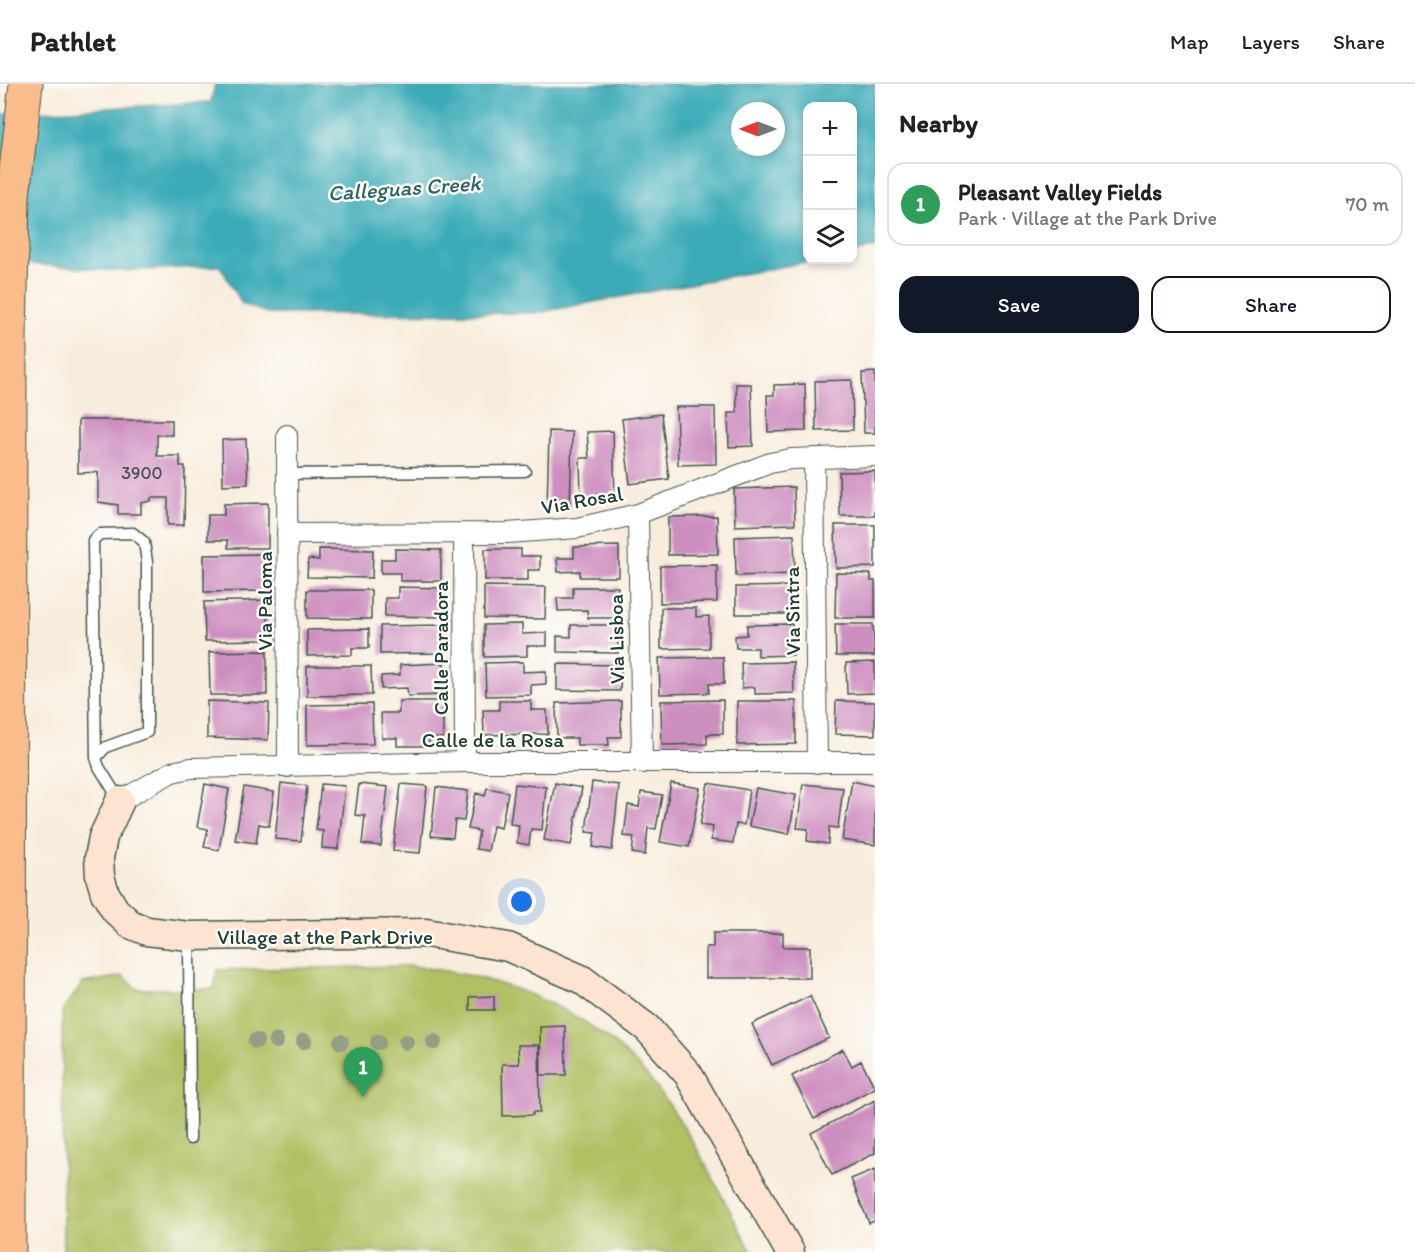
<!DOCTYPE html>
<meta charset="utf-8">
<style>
:root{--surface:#fff;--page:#f6f6f6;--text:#222;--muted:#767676;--line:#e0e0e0;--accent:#111827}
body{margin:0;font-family:Itim,sans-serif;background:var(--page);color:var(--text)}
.controls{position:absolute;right:18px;top:18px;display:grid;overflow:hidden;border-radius:12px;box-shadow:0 3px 9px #0003}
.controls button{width:54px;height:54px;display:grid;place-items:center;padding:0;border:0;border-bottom:2px solid var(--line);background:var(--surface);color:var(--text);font:30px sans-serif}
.compass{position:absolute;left:731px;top:18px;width:54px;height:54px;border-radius:50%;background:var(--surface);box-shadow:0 3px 9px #0003;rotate:270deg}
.you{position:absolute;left:522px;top:818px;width:21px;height:21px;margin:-15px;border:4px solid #fff;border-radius:50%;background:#1a73e8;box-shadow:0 0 0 9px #1a73e833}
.badge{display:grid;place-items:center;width:39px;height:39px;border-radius:50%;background:var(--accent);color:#fff;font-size:20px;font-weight:700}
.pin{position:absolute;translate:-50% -50px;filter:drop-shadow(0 2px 3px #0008)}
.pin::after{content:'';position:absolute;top:32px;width:21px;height:18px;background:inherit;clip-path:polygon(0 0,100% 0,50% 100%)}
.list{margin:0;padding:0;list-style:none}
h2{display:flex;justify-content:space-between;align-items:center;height:78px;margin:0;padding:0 24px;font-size:26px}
h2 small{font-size:20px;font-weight:400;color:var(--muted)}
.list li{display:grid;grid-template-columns:39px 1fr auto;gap:18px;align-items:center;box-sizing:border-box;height:84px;margin:0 12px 12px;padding:0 12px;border:2px solid var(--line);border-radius:18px}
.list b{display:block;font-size:22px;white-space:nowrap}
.list p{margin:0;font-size:20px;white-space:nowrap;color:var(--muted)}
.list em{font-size:20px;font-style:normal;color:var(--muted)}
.actions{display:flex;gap:12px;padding:18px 24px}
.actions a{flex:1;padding:14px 0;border:2px solid var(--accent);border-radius:18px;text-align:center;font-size:21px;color:var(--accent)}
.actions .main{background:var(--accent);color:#fff}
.icon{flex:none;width:33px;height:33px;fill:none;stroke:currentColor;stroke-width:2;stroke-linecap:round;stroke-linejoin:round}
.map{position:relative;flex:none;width:875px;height:1168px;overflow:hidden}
header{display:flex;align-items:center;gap:36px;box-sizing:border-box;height:84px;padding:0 30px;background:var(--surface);border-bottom:2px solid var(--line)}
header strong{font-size:28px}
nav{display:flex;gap:33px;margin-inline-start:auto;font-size:21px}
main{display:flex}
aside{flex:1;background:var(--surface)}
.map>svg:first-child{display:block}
.green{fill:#b0c063;stroke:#687e4c;stroke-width:1.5}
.water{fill:#3babb8;stroke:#2d7476;stroke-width:1.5;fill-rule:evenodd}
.building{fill:#cd8ec0}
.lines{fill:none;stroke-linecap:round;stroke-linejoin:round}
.lane-casing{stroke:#40574d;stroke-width:13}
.street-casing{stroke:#40574d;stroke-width:22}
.secondary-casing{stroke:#40574d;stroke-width:31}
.highway-casing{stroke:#40574d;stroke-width:35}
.lane{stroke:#fff;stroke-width:10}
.street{stroke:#fff;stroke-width:20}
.secondary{stroke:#fde4d0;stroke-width:28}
.highway{stroke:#f9bc8a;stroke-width:33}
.tree{fill:#949e87}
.labels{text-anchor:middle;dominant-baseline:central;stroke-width:5;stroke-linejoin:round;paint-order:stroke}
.number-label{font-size:18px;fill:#4a5157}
.street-label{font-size:21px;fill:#1f3d34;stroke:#fdfcf7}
.water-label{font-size:22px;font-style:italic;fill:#296462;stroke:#fdfcf7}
</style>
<header>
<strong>Pathlet</strong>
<nav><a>Map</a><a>Layers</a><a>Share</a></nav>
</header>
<main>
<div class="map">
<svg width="875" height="1168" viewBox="0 0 875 1168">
<rect width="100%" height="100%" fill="#fdfcf7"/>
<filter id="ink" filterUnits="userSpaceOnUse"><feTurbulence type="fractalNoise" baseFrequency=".0167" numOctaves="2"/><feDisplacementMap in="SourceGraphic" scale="12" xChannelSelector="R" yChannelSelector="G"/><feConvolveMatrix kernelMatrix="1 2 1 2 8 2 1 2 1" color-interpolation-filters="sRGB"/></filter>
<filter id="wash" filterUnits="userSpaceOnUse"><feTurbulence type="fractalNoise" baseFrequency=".008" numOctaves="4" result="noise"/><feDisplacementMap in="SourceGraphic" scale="24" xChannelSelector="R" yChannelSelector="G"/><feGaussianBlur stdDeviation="1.35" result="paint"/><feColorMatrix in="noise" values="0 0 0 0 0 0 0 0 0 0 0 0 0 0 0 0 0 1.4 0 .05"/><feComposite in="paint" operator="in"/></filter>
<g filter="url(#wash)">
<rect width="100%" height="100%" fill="#f8eddd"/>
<path class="green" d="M409 882C497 891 588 922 647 992 691 1043 719 1109 752 1168H63L62 927 83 899 123 892 137 905H214L217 886Z"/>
<path class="water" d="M215 0H875V164L853 169 852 22H808V176H817L536 229 270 230 242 220 220 182 121 187 0 178V30L211 18ZM740 27H776V63H740Z"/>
<g id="blocks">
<path class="building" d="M875 288V349H864L862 289Z
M852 296 853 346 816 347 815 297Z
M736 300H751L753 362 729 363 728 329H737Z
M805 300 806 347 768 348 767 311H774V301Z
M676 323H715L716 380 678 381Z
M661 330 669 395 630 400 622 335Z
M78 336H172V351H157V372H180V382H185L184 441H168V414H151V417L141 419V430H118V421L98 418V388L78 389Z
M549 347 572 348 570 424H547Z
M613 347 615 414 581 416 580 374H589L587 348Z
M246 355 248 400 223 401 222 356Z
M875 387V432H840L839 388Z
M794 403 795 440 735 442 734 405Z
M268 419V464H228V456H208V431H224V420Z
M717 432 718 470 668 471V433Z
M835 441H875V483L836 484Z
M794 451 795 490 736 492 735 453Z
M619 462V493H580V487L558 488 557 474H574V463Z
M319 465 373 466 372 494 307 493 308 475 319 476Z
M395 465 441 466V497H400V489H381V475H395Z
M485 465H521V472H540V486H528V496H485Z
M268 470V507L204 508V471Z
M717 481V518L660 519V482Z
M836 489 871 490V497H875V534H835Z
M484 502 546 503 545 535 484 534Z
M794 502 795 530H736V503Z
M398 503 442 504V533L385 532V514H398Z
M573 503H618V534H588L587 526 558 527 557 514H573Z
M307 506H371V535L307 534Z
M268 516V556L205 557 204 518Z
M661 524H696V533L709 532V564L661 565Z
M522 540V550L547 549V562H527V572L484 573V541Z
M792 540 793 571 758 572V564H736L735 552 747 551V541Z
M835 540H873L875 572H836Z
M444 541V569L380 570V542Z
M571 541H618V569L557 568V552L571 553Z
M369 545V564H352V571L307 572V546Z
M267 567V611H210L209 568Z
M723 573 724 600H709V609L660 610 659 574Z
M523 578V588L546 587V600L531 601V611L486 612 485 579Z
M793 578 794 609 755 610V603L742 604 741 579Z
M875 578V609L847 610 846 579Z
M444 579 445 611 408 612 407 604 381 605V592L400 591V581Z
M557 580 621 581 620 607 557 606Z
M307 582H371L372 611 307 612Z
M723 616V650H707V660L662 661 661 617Z
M207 617 269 619 268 656 207 654Z
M399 617H443V654H429V662H397V654H382L381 629H399Z
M499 617H531V626H547L548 650 484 651 483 626H499Z
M621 617V653H608L609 661H577V654H557L556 619Z
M737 617H796V660L737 661Z
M836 617 875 618V651L835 650Z
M372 620 373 660 307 661V621Z
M852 697 875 702V761L842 756Z
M592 698 619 701 612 766 593 763 595 749 586 748Z
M281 699 307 702 301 757 275 755Z
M555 699 582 704 571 761 544 756Z
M671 699 700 704 689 763 660 758Z
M708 699 749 706 744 741 736 740 733 759 711 756 713 743 700 741Z
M205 700 229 705 219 766 204 763 208 745 197 743Z
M321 700 345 702 338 765 322 764 323 747 316 746Z
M359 700 388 703 381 762 362 760 365 732 355 731Z
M401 700 427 702 420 769 393 767Z
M515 700 546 703 542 746 531 745 529 761 517 759 519 741 510 740Z
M803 700 843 704 838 744 829 743 828 760 807 757 808 745 797 744Z
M244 703 274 708 269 742 259 740 256 759 235 756Z
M436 703 468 707 464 737 455 736 453 754 431 752Z
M487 704 508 708 501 744 493 742 488 767 476 765 479 747 468 745 476 709 485 712Z
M756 704 796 711 789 750 749 742Z
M641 708 662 711 656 745 648 744 645 771 632 769 634 753 624 752 628 721 639 723Z
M713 849H783V863H810V894H706V863H713Z
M494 912V926H470V913Z
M810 912 829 954 772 981 752 940Z
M565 942 566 991H541L540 943Z
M518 961H539L540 1028H533V1031L503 1032 502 980H519Z
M843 965 852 982 861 977 875 1004 814 1035 792 992Z
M875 1016V1069L832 1091 811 1049Z
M875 1085V1137L869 1139 851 1095Z"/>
</g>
</g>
<g filter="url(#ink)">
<use href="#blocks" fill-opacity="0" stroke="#40574d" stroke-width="1.5"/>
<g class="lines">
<g class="lane-casing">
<path id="lane" d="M286 390 525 387
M133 449 144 458 147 478V648L106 663 96 674 93 456 100 450Z
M96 674 99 683 120 717
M189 854 190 1055"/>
</g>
<g class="street-casing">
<path id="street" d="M287 351 288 683
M814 374 817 679
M638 430 642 679
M464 449 465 678
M287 450 507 449 577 444 638 430 770 379 791 375 875 372
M120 717 172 688 191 684 465 678H875"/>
</g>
<g class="secondary-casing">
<path id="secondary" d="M120 717 103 753 99 774 100 792 105 809 115 826 130 840 147 847 189 852 426 849 508 863 581 895 647 944 688 990 790 1168"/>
</g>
<g class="highway-casing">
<path id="highway" d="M9 1168 10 256 13 112 26 0"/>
</g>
<use href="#lane" class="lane"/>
<use href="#street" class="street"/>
<use href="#secondary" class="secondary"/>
<use href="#highway" class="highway"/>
</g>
<g class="tree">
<circle cx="256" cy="957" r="8"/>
<circle cx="276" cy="957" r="8"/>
<circle cx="304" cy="957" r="8"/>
<circle cx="341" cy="958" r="8"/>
<circle cx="378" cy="958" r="8"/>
<circle cx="406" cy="958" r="8"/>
<circle cx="434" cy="958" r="8"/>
</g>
</g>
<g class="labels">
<g class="number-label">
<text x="142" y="389">3900</text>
</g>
<g class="street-label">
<text transform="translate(582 416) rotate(-10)">Via Rosal</text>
<text transform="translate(264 517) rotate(-90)">Via Paloma</text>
<text transform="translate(792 527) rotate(-91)">Via Sintra</text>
<text transform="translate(616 555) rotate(-91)">Via Lisboa</text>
<text transform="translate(440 564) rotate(-90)">Calle Paradora</text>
<text x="493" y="655">Calle de la Rosa</text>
<text x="325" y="852">Village at the Park Drive</text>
</g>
<g class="water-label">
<text transform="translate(404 104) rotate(-4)">Calleguas Creek</text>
</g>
</g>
</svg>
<div class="controls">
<button>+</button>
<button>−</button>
<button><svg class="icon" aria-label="layers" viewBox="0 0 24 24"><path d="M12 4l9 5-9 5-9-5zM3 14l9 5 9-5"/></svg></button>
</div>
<svg class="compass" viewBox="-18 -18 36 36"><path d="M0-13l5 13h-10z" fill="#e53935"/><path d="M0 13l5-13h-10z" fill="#767676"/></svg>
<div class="you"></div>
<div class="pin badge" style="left:363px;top:1013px;background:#2e9e5b">1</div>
</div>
<aside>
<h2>Nearby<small></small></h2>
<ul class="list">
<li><span class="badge" style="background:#2e9e5b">1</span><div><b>Pleasant Valley Fields</b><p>Park · Village at the Park Drive</p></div><em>70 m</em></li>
</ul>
<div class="actions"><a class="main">Save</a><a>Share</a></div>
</aside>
</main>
